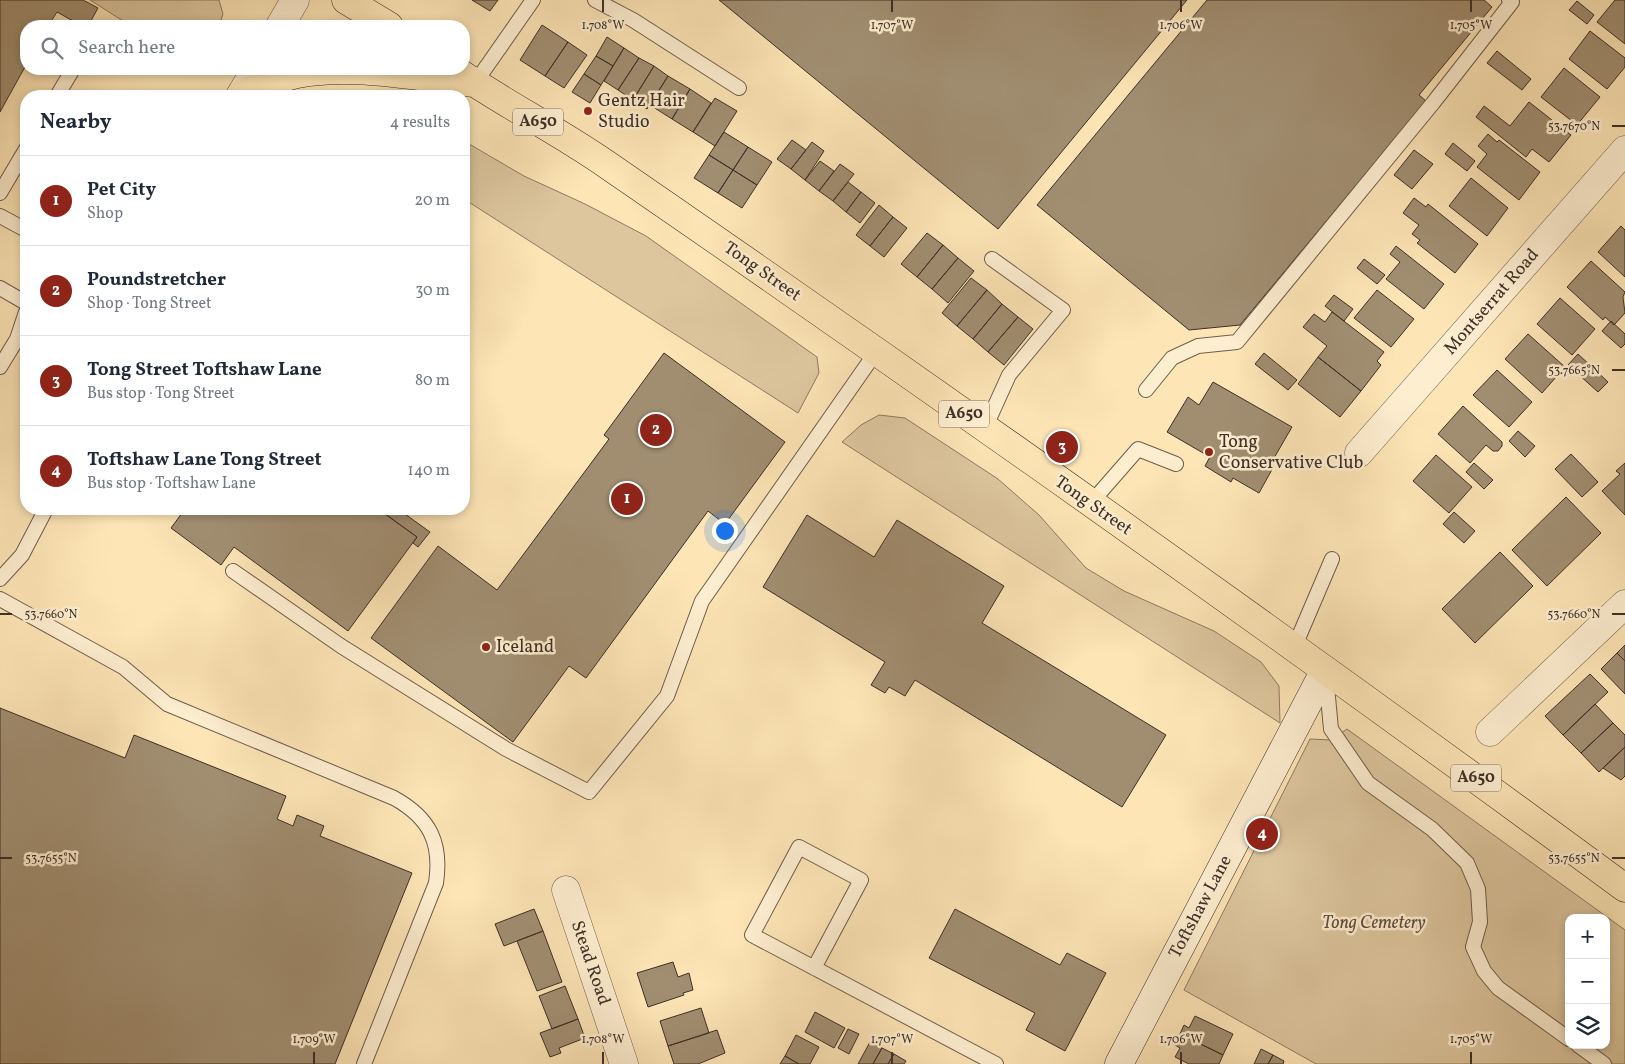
<!DOCTYPE html>
<meta charset="utf-8">
<style>
:root{--surface:#fff;--page:#f6f6f7;--text:#1f2937;--muted:#747a83;--line:#e0e1e3;--accent:#8f2418}
body{margin:0;font-family:Vollkorn,serif;background:var(--page);color:var(--text)}
.controls{position:absolute;right:15px;bottom:15px;display:grid;overflow:hidden;border-radius:10px;box-shadow:0 2px 8px #0003}
.controls button{width:45px;height:45px;display:grid;place-items:center;padding:0;border:0;border-bottom:1px solid var(--line);background:var(--surface);color:var(--text);font:25px sans-serif}
.you{position:absolute;left:724px;top:530px;width:18px;height:18px;margin:-12px;border:4px solid #fff;border-radius:50%;background:#1a73e8;box-shadow:0 0 0 8px #1a73e833}
.badge{display:grid;place-items:center;width:32px;height:32px;border-radius:50%;background:var(--accent);color:#fff;font-size:16px;font-weight:700}
.pin{position:absolute;translate:-50% -50%;border:2px solid #fff;box-shadow:0 1px 5px #0006}
.list{margin:0;padding:0;list-style:none}
h2{display:flex;justify-content:space-between;align-items:center;height:65px;margin:0;padding:0 20px;font-size:21px}
h2 small{font-size:16px;font-weight:400;color:var(--muted)}
.list li{display:grid;grid-template-columns:32px 1fr auto;gap:15px;align-items:center;box-sizing:border-box;height:90px;padding:0 20px;border-top:1px solid var(--line)}
.list b{display:block;font-size:19px;white-space:nowrap}
.list p{margin:0;font-size:16px;white-space:nowrap;color:var(--muted)}
.list em{font-size:16px;font-style:normal;color:var(--muted)}
.icon{flex:none;width:28px;height:28px;fill:none;stroke:currentColor;stroke-width:2;stroke-linecap:round;stroke-linejoin:round}
.map{position:relative;flex:none;width:1625px;height:1064px;overflow:hidden}
.search{position:absolute;background:var(--surface);box-shadow:0 2px 8px #0003;left:20px;top:20px;width:450px;height:55px;display:flex;align-items:center;gap:12px;box-sizing:border-box;padding:0 18px;border-radius:20px;color:var(--muted);font-size:19px}
.panel{position:absolute;background:var(--surface);box-shadow:0 2px 8px #0003;left:20px;top:90px;width:450px;height:425px;border-radius:20px}
.map>svg:first-child{display:block}
.green{fill:#ddc69e;stroke:#8e7a62;fill-rule:evenodd}
.building{fill:#a18e71;stroke:#3e2f27}
.lines{fill:none;stroke-linecap:round;stroke-linejoin:round}
.lane-casing{stroke:#6e5c4b;stroke-width:16}
.street-casing{stroke:#6e5c4b;stroke-width:29}
.secondary-casing{stroke:#3e2f27;stroke-width:29}
.highway-casing{stroke:#3e2f27;stroke-width:29}
.lane{stroke:#feeed0;stroke-width:14}
.street{stroke:#feeed0;stroke-width:28}
.secondary{stroke:#feeed0;stroke-width:28}
.highway{stroke:#fde5b6;stroke-width:28}
.ticks{fill:none;stroke:#3e2f27;stroke-width:2}
.poi-dot{fill:#8f2418;stroke:#feeed0;stroke-width:2}
.labels{text-anchor:middle;dominant-baseline:central;stroke-width:5;stroke-linejoin:round;paint-order:stroke}
.shield{fill:#feeed0;stroke:#78685a;stroke-width:1}
.shield-label{font-size:16px;font-weight:bold;fill:#3e2f27}
.poi-label{font-size:18px;fill:#3e2f27;stroke:#feeed0;text-anchor:start}
.street-label{font-size:18px;fill:#3e2f27;stroke:#feeed0}
.park-label{font-size:18px;font-style:italic;fill:#5e4d3f;stroke:#feeed0}
.ticks-label{font-size:12px;text-anchor:middle;fill:#3e2f27;stroke:#feeed0;stroke-width:5;stroke-linejoin:round;paint-order:stroke}
</style>
<div class="map">
<svg width="1625" height="1064" viewBox="0 0 1625 1064">
<rect width="100%" height="100%" fill="#fde5b6"/>
<filter id="stains"><feTurbulence type="fractalNoise" baseFrequency=".004" numOctaves="4"/><feColorMatrix values="0 0 0 0 .2 0 0 0 0 .09 0 0 0 0 .02 0 0 0 .5 -.17"/></filter>
<radialGradient id="worn" r=".72"><stop offset=".6" stop-color="#630" stop-opacity="0"/><stop offset="1" stop-color="#630" stop-opacity=".3"/></radialGradient>
<path class="green" d="M90 0H219L223 14 219 26H131Z
M464 141 524 176 585 204 646 236 817 357 819 373 798 413 464 199Z
M879 415 905 418 998 479 1039 515 1086 568 1124 591 1214 631 1261 662 1279 686 1280 723 842 442 861 425Z
M1347 729 1625 930V1064H1316L1184 990 1310 739 1331 740ZM1569 918H1606V1045H1569Z"/>
<path class="building" d="M0 0H83L98 8 88 26H82L57 12 48 26H26V65L0 112Z
M472 0H498L490 11Z
M719 0H1187L998 229Z
M1207 0H1484L1492 7 1419 95 1426 101 1240 325 1189 330 1037 205Z
M1615 0H1625V44L1597 22Z
M1577 1 1594 15 1587 24 1569 10Z
M542 25 568 42 545 76 520 60Z
M1590 31 1625 58V67L1607 89 1569 59Z
M607 37 624 48 613 66 596 56Z
M568 42 587 55 564 88 545 76Z
M624 48 639 58 618 90 604 81Z
M1497 51 1531 79 1522 90 1487 63Z
M596 56 613 66 601 85 584 74Z
M639 58 654 66 633 100 618 90Z
M654 66 668 76 647 109 633 100Z
M1564 68 1600 97 1577 125 1541 97Z
M584 74 601 85 590 103 572 92Z
M668 76 690 89 672 119 650 105Z
M690 89 711 103 693 132 672 119Z
M715 98 737 111 715 146 693 132Z
M1529 102 1571 135 1549 162 1532 149 1526 157 1476 117 1484 106 1510 126Z
M724 132 748 147 733 170 709 155Z
M1488 134 1497 142 1499 140 1540 172 1519 200 1477 167 1487 154 1478 146Z
M792 140 806 150 791 169 777 159Z
M812 142 824 151 805 180 791 169Z
M1453 143 1475 161 1467 171 1445 154Z
M748 147 772 162 757 185 733 170Z
M1414 150 1433 164 1412 189 1394 175Z
M709 155 733 170 718 193 694 178Z
M820 161 834 171 819 191 805 180Z
M840 164 854 174 833 201 819 191Z
M733 170 757 185 742 208 718 193Z
M1471 178 1508 208 1487 236 1449 206Z
M848 182 861 192 846 212 833 201Z
M861 192 875 203 860 223 846 212Z
M1414 198 1426 207 1428 204 1478 244 1455 273 1417 243 1420 240 1412 234 1419 225 1403 213Z
M879 205 893 217 870 246 856 235Z
M893 217 907 228 884 257 870 246Z
M1621 226 1625 230V277L1598 252Z
M927 233 943 245 917 277 901 264Z
M943 245 958 258 932 289 917 277Z
M1396 246 1444 284 1424 309 1386 279 1400 262 1390 254Z
M958 258 974 271 948 303 932 289Z
M1364 259 1385 275 1377 284 1357 268Z
M1591 261 1625 292 1623 297 1625 313 1614 325 1605 317 1603 320 1567 287Z
M971 278 987 290 957 326 942 313Z
M987 290 1002 304 973 339 957 326Z
M1377 290 1414 319 1391 347 1354 318Z
M1334 295 1353 309 1344 321 1325 306Z
M1560 298 1595 329 1572 355 1537 324Z
M1002 304 1018 317 988 352 973 339Z
M1332 312 1384 352 1377 361 1381 365 1361 391 1318 357 1327 346 1303 327 1314 314 1325 322Z
M1018 317 1033 329 1004 365 988 352Z
M1611 321 1625 334V344L1621 348 1602 331Z
M1528 334 1565 367 1542 393 1505 359Z
M664 353 785 442 725 524 708 511 586 678 569 666 513 742 371 638 438 546 497 590 609 439 604 435Z
M1264 353 1297 380 1288 390 1255 364Z
M1578 354 1608 382 1598 392 1568 365Z
M1318 357 1361 391 1340 417 1298 384Z
M1497 370 1532 402 1509 427 1473 395Z
M1213 382 1292 427 1270 465 1274 466 1259 493 1233 478 1231 482 1205 466 1210 457 1167 432 1188 397 1199 405Z
M1463 406 1502 442V446L1498 451H1493L1486 445 1470 463 1438 434Z
M1518 431 1535 446 1525 457 1509 441Z
M1571 454 1598 482 1582 497 1555 469Z
M1436 455 1472 487 1449 513 1413 481Z
M1474 463 1493 480 1484 489 1466 472Z
M1625 463V515L1602 491 1620 474 1616 471Z
M1566 497 1601 533 1547 586 1512 550Z
M185 509H378L417 537 348 631 234 547 221 565 171 528Z
M388 509H398L430 532 418 547 413 543 417 537 384 513Z
M1454 512 1475 531 1464 543 1443 524Z
M807 515 874 557 897 520 1004 586 982 623 1166 735 1122 807 915 680 905 696 889 687 885 693 871 685 885 662 763 587Z
M1500 552 1533 586 1475 643 1442 609Z
M1625 645V661L1617 653Z
M1617 653 1625 661V694L1601 669Z
M1590 674 1608 692 1563 735 1545 716Z
M1595 704 1613 723 1581 753 1563 735Z
M0 708 125 758 134 735 286 796 277 819 293 826 297 815 324 826 320 836 412 873 335 1064H0Z
M1613 723 1625 735V747L1599 772 1581 753Z
M1625 747V776L1621 780 1603 768Z
M534 909 543 931 504 946 495 924Z
M955 909 1060 965 1067 953 1106 973 1065 1051 1026 1030 1035 1013 929 958Z
M543 931 562 982 537 991 517 941Z
M673 962 678 977 689 973 693 990 683 993 684 995 648 1007 637 973Z
M565 986 578 1019 552 1029 539 996Z
M701 1008 709 1033 668 1046 660 1021Z
M815 1012 845 1028 834 1048 805 1032Z
M1195 1016 1233 1034 1223 1055 1180 1034 1184 1025 1189 1028Z
M578 1019 585 1038 559 1048 561 1053 550 1057 540 1033Z
M848 1029 859 1034 849 1054 838 1048Z
M717 1030 725 1053 698 1064H674L668 1046Z
M1180 1034 1223 1055 1219 1064H1189L1175 1057 1180 1048 1175 1045Z
M796 1035 819 1047 810 1064H799L785 1056Z
M870 1042 882 1048 873 1064H858Z
M882 1048 894 1054 888 1064H873Z
M1261 1049 1273 1055 1268 1064H1254Z
M894 1054 906 1061 904 1064H888Z
M1273 1055 1284 1061 1283 1064H1268Z
M785 1056 799 1064H780Z"/>
<g class="lines">
<g class="lane-casing">
<path id="lane" d="M595 0 633 20 739 88
M475 83 533 0
M57 96 73 69
M0 193 26 149
M0 216 26 230
M0 288 26 303
M0 367 17 339 26 312
M1146 390 1172 358 1198 346 1237 342 1433 103 1512 2 1509 0
M985 428 1009 375 1063 310 992 259
M1090 504 1138 449 1176 464
M233 571 341 646 506 749 589 792 667 696 702 601 876 352
M0 579 22 555 46 509
M0 599 123 667 167 704 394 798C430 818 442 843 436 883L364 1064
M1294 648 1332 559
M1326 676 1331 729 1368 783 1432 829 1467 863 1478 889 1480 922 1473 947 1484 971 1498 988 1569 1039
M814 968 861 880 799 847 752 935 996 1064
M1578 1045 1604 1064"/>
</g>
<g class="street-casing">
<path id="street" d="M280 26 295 0
M240 96 256 69
M1359 453 1625 150
M1490 732 1625 604
M566 890 624 1064"/>
</g>
<g class="secondary-casing">
<path id="secondary" d="M1119 1064 1325 670"/>
</g>
<g class="highway-casing">
<path id="highway" d="M346 0 389 26
M454 69C503 103 557 130 606 164 949 400 1289 641 1625 888
M242 93C260 87 278 78 297 74 354 63 416 77 474 83"/>
</g>
<use href="#lane" class="lane"/>
<use href="#street" class="street"/>
<use href="#secondary" class="secondary"/>
<use href="#highway" class="highway"/>
</g>
<path class="ticks" d="M603 0V12M892 0V12M1181 0V12M1471 0V12M1612 126H1625M1612 370H1625M0 614H12M1612 614H1625M0 858H12M1612 858H1625M314 1052V1064M603 1052V1064M892 1052V1064M1181 1052V1064M1471 1052V1064"/>
<g class="poi-dot">
<circle cx="588" cy="111" r="5"/>
<circle cx="1209" cy="452" r="5"/>
<circle cx="486" cy="647" r="5"/>
</g>
<g class="labels">
<g class="shield">
<rect x="513" y="108.5" width="50" height="27" rx="4"/>
<rect x="939" y="400.5" width="50" height="27" rx="4"/>
<rect x="1451" y="764.5" width="50" height="27" rx="4"/>
</g>
<g class="shield-label">
<text x="538" y="122">A650</text>
<text x="964" y="414">A650</text>
<text x="1476" y="778">A650</text>
</g>
<g class="poi-label">
<text x="598" y="101">Gentz Hair<tspan x="598" dy="21">Studio</tspan></text>
<text x="1219" y="442">Tong<tspan x="1219" dy="21">Conservative Club</tspan></text>
<text x="496" y="647">Iceland</text>
</g>
<g class="street-label">
<text transform="translate(762 272) rotate(35)">Tong Street</text>
<text transform="translate(1492 302) rotate(-49)">Montserrat Road</text>
<text transform="translate(1093 506) rotate(35)">Tong Street</text>
<text transform="translate(1201 907) rotate(-62)">Toftshaw Lane</text>
<text transform="translate(590 963) rotate(71)">Stead Road</text>
</g>
<g class="park-label">
<text x="1374" y="923">Tong Cemetery</text>
</g>
</g>
<g class="ticks-label">
<text x="603" y="29">1.708°W</text>
<text x="892" y="29">1.707°W</text>
<text x="1181" y="29">1.706°W</text>
<text x="1471" y="29">1.705°W</text>
<text x="1574" y="130">53.7670°N</text>
<text x="1574" y="374">53.7665°N</text>
<text x="51" y="618">53.7660°N</text>
<text x="1574" y="618">53.7660°N</text>
<text x="51" y="862">53.7655°N</text>
<text x="1574" y="862">53.7655°N</text>
<text x="314" y="1043">1.709°W</text>
<text x="603" y="1043">1.708°W</text>
<text x="892" y="1043">1.707°W</text>
<text x="1181" y="1043">1.706°W</text>
<text x="1471" y="1043">1.705°W</text>
</g>
<rect width="100%" height="100%" filter="url(#stains)"/>
<rect width="100%" height="100%" fill="url(#worn)"/>
</svg>
<div class="controls">
<button>+</button>
<button>−</button>
<button><svg class="icon" aria-label="layers" viewBox="0 0 24 24"><path d="M12 4l9 5-9 5-9-5zM3 14l9 5 9-5"/></svg></button>
</div>
<div class="you"></div>
<div class="pin badge" style="left:627px;top:499px">1</div>
<div class="pin badge" style="left:656px;top:430px">2</div>
<div class="pin badge" style="left:1062px;top:447px">3</div>
<div class="pin badge" style="left:1262px;top:834px">4</div>
<div class="search"><svg class="icon" aria-label="search" viewBox="0 0 24 24"><circle cx="10" cy="10" r="6"/><path d="M15 15l6 6"/></svg>Search here</div>
<section class="panel">
<h2>Nearby<small>4 results</small></h2>
<ul class="list">
<li><span class="badge">1</span><div><b>Pet City</b><p>Shop</p></div><em>20 m</em></li>
<li><span class="badge">2</span><div><b>Poundstretcher</b><p>Shop · Tong Street</p></div><em>30 m</em></li>
<li><span class="badge">3</span><div><b>Tong Street Toftshaw Lane</b><p>Bus stop · Tong Street</p></div><em>80 m</em></li>
<li><span class="badge">4</span><div><b>Toftshaw Lane Tong Street</b><p>Bus stop · Toftshaw Lane</p></div><em>140 m</em></li>
</ul>
</section>
</div>
